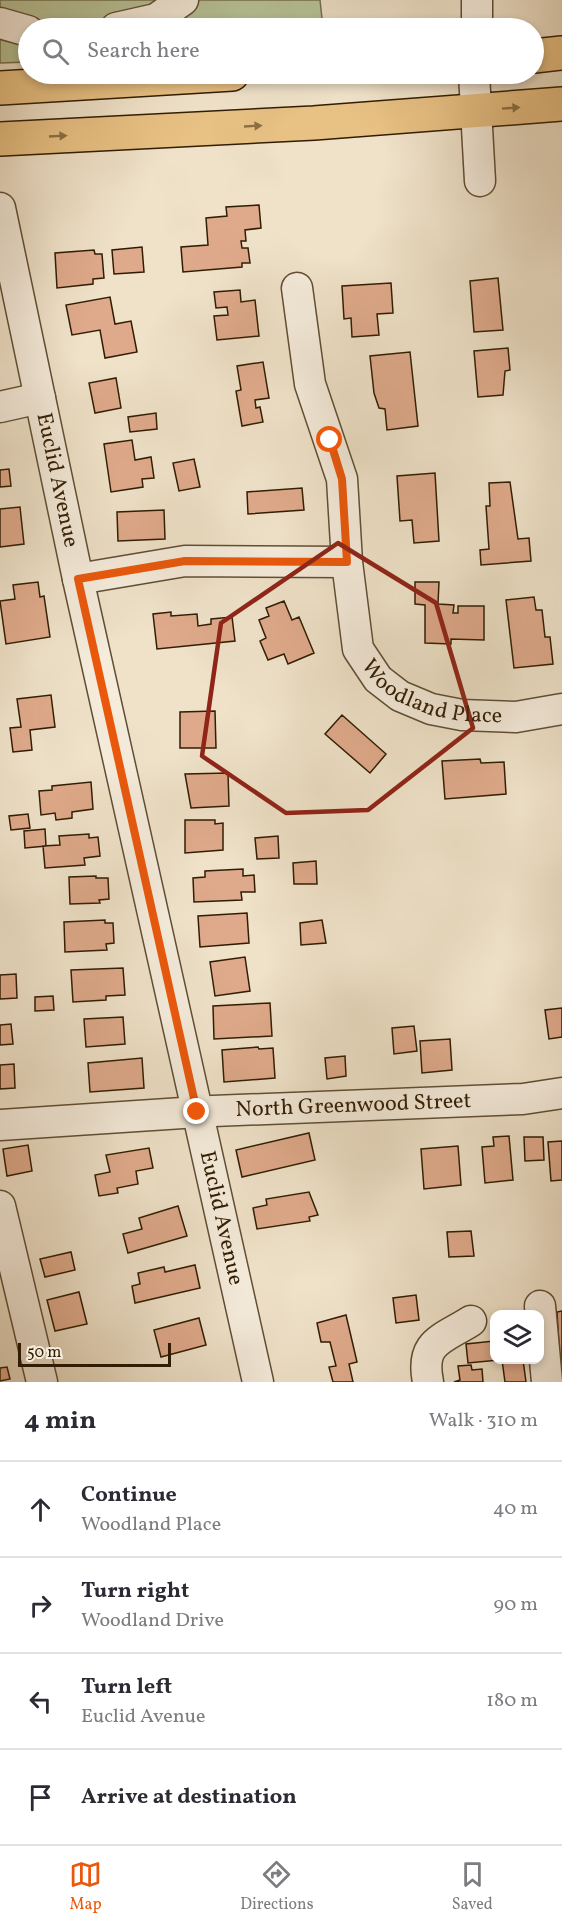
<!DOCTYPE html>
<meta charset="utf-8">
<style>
:root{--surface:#fff;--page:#f7f7f7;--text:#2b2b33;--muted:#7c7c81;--line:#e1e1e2;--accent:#ea580c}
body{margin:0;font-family:Vollkorn,serif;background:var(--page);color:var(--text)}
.controls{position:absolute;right:18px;bottom:18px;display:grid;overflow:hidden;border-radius:12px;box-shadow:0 3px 9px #0003}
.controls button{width:54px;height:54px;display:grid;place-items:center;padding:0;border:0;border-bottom:2px solid var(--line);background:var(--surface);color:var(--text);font:30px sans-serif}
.scale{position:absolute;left:18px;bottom:15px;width:153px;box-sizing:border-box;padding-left:6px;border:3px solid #311d03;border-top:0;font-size:16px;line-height:21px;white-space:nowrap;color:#311d03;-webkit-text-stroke:4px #f5ecdc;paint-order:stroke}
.stop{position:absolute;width:18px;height:18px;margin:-14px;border:4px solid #ea580c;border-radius:50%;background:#fff}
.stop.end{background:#ea580c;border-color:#fff;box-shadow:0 2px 6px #0008}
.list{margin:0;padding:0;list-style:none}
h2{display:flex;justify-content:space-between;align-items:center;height:78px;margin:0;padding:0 24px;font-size:26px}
h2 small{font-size:20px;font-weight:400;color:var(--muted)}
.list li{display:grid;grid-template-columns:39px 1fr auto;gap:18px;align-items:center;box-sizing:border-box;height:96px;padding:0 24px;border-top:2px solid var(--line)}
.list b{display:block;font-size:22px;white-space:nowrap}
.list p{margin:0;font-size:20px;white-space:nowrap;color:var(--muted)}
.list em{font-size:20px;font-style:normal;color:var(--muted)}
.icon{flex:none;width:33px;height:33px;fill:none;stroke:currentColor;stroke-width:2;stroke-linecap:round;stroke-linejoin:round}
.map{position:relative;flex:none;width:562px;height:1382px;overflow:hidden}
.search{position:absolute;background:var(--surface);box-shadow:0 3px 9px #0003;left:18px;right:18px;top:18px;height:66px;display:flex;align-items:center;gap:15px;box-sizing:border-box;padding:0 21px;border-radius:33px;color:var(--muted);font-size:22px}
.sheet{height:462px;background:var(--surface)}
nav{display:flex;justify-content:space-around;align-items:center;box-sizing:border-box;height:84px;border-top:2px solid var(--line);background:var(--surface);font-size:16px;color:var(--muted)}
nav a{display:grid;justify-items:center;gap:3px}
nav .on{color:var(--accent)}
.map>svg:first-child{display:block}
.green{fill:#b7c398;stroke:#74704e;stroke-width:1.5}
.building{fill:#dfaa8b;stroke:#311d03;stroke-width:1.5}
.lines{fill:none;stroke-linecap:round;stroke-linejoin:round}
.minor-casing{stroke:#604e34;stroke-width:33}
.major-casing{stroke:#311d03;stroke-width:36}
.minor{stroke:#f5ecdc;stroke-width:30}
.major{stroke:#e8c184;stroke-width:33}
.oneway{fill:#8c6f44}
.route{stroke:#ea580c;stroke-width:8}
.marked{fill:none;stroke:#8f2418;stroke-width:4.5;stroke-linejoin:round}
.labels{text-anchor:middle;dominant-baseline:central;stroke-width:4.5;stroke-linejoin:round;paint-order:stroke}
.street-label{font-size:22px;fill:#311d03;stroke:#f5ecdc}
</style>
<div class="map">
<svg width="562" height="1382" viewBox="0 0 562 1382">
<rect width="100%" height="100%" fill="#efe2c9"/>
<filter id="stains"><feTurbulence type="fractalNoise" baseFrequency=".00333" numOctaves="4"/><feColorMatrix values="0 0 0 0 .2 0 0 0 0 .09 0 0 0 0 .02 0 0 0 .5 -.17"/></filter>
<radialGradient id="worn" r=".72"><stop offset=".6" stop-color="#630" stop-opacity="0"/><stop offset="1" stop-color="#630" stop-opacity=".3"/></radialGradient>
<path class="green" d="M0 0H320L323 28H28V62L0 63Z"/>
<path class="building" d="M259 205 261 228 245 230 246 241H241L242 248H248L250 263H242V267L183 272 181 247 208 245 206 218 227 216 226 207Z
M142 247 144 272 114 274 112 250Z
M94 250 95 254H102L104 278 93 279V284L57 288 55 253Z
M498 278 503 330 474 332 470 281Z
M391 283 393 313 377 314 379 335 352 337 351 318 344 319 342 286Z
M240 290 241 302 255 300 259 336 217 340 214 316 228 315 227 307 216 308 214 292Z
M110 297 115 324 131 321 137 352 105 358 100 330 72 335 66 305Z
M508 348 510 370 505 371 503 395 478 397 474 351Z
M410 352 418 426 387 430 385 409 379 408 374 393 370 356Z
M263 362 269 398 255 400 256 408 260 407 263 422 242 426 236 391 241 390 237 366Z
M116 378 121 408 95 413 89 383Z
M156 413 157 429 130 432 128 417Z
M132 440 135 460 151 457 154 478 142 479 143 487 111 492 104 444Z
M194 459 200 487 179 491 173 463Z
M9 469 11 486 0 487V470Z
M435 473 439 541 414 543 412 520 400 521 397 476Z
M510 482 518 539 529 538 531 561 481 565 480 550 489 549 486 506H490L489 483Z
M302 488 304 510 248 514 247 492Z
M20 507 24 544 0 547V509Z
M164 510 165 539 118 541 117 512Z
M38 582 40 597 44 596 50 637 6 644 0 601 15 599 13 585Z
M415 582H439L438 604 454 605 453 613H458V606H484V640L451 639V644L425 643V605L415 604Z
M534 597 536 610H542L545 637H550L553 664 514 668 506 600Z
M284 601 292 620 299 617 314 653 288 664 284 654 268 660 260 641 266 638 259 620 269 616 266 608Z
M171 612V616L197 614 198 626 211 624V619L232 617 235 641 157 649 153 614Z
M51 695 55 727 30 730 32 750 13 752 10 728 21 727 17 699Z
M215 711 216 748H180V712Z
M342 715 386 754 370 773 325 734Z
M480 759 481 763 504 762 506 794 445 799 442 761Z
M228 773 229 806 191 808 185 774Z
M91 782 93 809 72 812V818L56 820 55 813 41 815 39 791 52 790V786Z
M28 814 30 828 11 830 9 816Z
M185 820H215V824L223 823V850L185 853Z
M45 829 46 846 25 848 24 831Z
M89 834V838L98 837 100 856 84 858 85 865 45 868 43 846 60 845 59 836Z
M278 836 279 858 257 859 255 838Z
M316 861 317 884H294L293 863Z
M243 869V876L254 875 255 892H241L242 900 194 902 193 878 205 877V871Z
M96 876V878H108L109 899 99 900 100 903 70 904 69 877Z
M247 913 249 943 200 947 198 916Z
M105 920V923H113L114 943 106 944 107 950 65 952 64 922Z
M322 920 326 943 301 945 300 923Z
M245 957 250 991 215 996 210 962Z
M123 968 125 995 106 996V1000L73 1002 71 970Z
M16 974 17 998 0 999V975Z
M53 996 54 1010 35 1011V997Z
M270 1003 272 1036 214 1039 213 1006Z
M562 1008V1037L549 1039 545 1010Z
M123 1017 125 1044 86 1047 84 1019Z
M11 1024 13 1044 0 1045V1025Z
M414 1026 417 1051 394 1054 392 1028Z
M450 1039 452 1070 422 1073 420 1041Z
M258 1047 259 1049 273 1048 275 1078 224 1082 222 1050Z
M345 1056 346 1076 327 1079 325 1058Z
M142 1058 144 1088 90 1092 88 1063Z
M14 1064 15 1088 0 1089V1065Z
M309 1133 315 1160 242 1177 236 1150Z
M509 1136 513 1180 485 1183 482 1147 494 1146 493 1137Z
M524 1137H543L544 1160 525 1161Z
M562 1141V1180L551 1181 548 1142Z
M28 1145 32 1171 7 1176 3 1149Z
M458 1146 461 1185 424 1189 421 1149Z
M149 1148 153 1168 136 1171 138 1184 117 1188 118 1193 99 1196 95 1175 110 1172 106 1155Z
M309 1192 318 1215 309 1217 310 1221 257 1229 253 1208 267 1205 266 1199Z
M178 1206 187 1236 128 1253 123 1234 142 1229 139 1218Z
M471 1231 474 1256 449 1257 447 1232Z
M71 1252 75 1270 45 1277 40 1259Z
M195 1265 200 1288 135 1303 132 1286 140 1284 138 1273 164 1267 165 1272Z
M79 1292 87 1324 55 1331 47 1300Z
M416 1295 419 1320 396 1323 393 1298Z
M562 1311V1382H561L557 1312Z
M346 1315 357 1362 349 1364 353 1382H333L329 1367 336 1366 330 1342H321L317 1323Z
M199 1318 206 1345 161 1357 154 1330Z
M494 1341V1360H499L468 1363 466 1344Z
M502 1360H523L526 1382H505Z
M471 1365 472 1370 482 1369 483 1382H454L460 1380 458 1366Z
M7 1367 10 1379 0 1381V1368Z"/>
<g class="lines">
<g class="minor-casing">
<g id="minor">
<path d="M477 0V28"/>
<path d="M0 23 28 31"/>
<path d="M116 28 156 19 183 0"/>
<path d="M474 74 480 181"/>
<path id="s1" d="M0 208 78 579 258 1382"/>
<path id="s2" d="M297 288 310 384 342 479 347 562 358 649 378 679 400 696 431 709 462 715 516 717 562 709"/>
<path d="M0 407 40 398"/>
<path d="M78 579 185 561 347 562"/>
<path id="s3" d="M0 1125 213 1111 523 1099 562 1093"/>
<path d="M0 1206 42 1382"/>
<path d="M540 1306 547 1382"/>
<path d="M428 1382C420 1342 441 1340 471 1321"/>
</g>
</g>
<g class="major-casing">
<path id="major" d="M534 56 562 53
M0 88 232 74
M0 139 314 123 562 104"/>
</g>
<use href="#minor" class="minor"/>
<use href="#major" class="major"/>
</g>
<defs><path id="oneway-solid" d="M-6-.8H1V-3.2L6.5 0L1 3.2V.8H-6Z" transform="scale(1.5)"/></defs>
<g class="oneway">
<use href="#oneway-solid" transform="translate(511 108) rotate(-4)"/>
<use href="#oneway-solid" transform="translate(253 126) rotate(-3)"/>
<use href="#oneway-solid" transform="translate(58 136) rotate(-3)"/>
</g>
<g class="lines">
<path class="route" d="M197 1112 78 579 185 561 347 562 342 479 330 440"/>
</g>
<path class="marked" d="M338 543 436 603 473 728 368 810 286 813 202 756 221 623Z"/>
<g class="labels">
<g class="street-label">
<text stroke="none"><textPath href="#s1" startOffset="278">Euclid Avenue</textPath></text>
<text stroke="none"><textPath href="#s2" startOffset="460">Woodland Place</textPath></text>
<text stroke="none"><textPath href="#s3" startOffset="354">North Greenwood Street</textPath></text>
<text stroke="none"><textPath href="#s1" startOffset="1034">Euclid Avenue</textPath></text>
</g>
</g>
<rect width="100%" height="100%" filter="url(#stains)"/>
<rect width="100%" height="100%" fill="url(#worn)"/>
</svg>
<div class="controls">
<button><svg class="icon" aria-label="layers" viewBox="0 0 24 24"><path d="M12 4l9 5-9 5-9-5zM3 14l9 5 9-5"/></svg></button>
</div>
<div class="scale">50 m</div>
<div class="stop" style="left:330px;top:440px"></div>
<div class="stop end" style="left:197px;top:1112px"></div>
<div class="search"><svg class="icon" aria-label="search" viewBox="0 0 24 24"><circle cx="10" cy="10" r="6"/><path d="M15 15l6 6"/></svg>Search here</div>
</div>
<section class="sheet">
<h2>4 min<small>Walk · 310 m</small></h2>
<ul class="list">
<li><svg class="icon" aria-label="ahead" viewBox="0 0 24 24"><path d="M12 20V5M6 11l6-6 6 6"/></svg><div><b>Continue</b><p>Woodland Place</p></div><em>40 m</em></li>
<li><svg class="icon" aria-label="right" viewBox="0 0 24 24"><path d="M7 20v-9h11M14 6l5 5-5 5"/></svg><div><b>Turn right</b><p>Woodland Drive</p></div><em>90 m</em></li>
<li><svg class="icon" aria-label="left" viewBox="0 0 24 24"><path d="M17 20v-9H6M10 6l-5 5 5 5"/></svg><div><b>Turn left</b><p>Euclid Avenue</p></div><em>180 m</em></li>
<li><svg class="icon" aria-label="arrive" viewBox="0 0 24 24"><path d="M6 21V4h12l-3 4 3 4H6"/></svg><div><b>Arrive at destination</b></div></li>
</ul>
</section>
<nav>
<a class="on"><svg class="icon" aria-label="map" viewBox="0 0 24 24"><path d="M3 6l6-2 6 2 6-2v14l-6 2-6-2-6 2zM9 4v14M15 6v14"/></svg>Map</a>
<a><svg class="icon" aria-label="directions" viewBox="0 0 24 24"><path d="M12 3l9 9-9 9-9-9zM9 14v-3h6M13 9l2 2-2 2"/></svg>Directions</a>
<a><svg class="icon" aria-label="saved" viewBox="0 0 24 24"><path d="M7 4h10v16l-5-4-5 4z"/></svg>Saved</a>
</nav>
